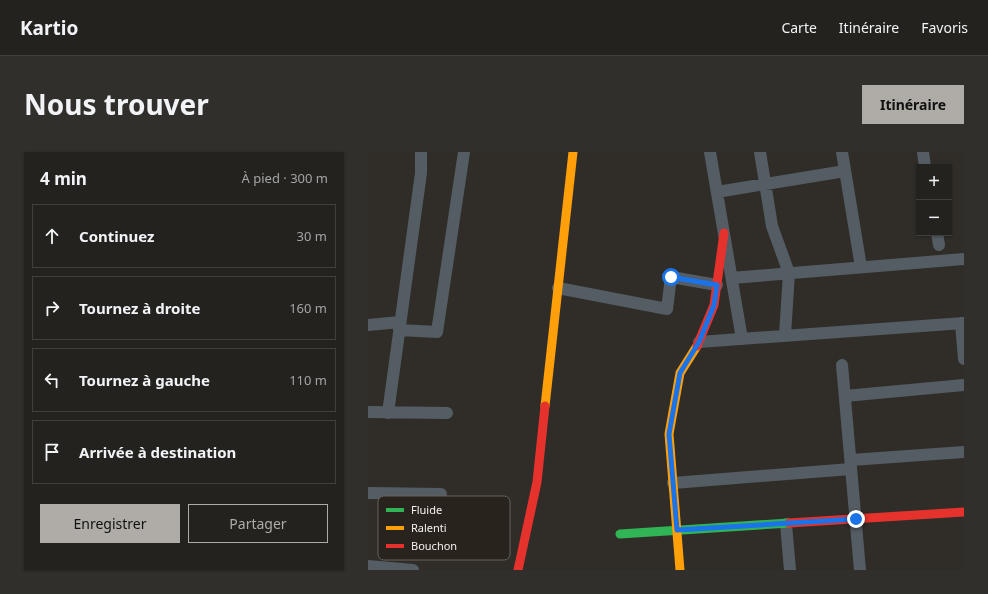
<!DOCTYPE html>
<html lang="fr">
<meta charset="utf-8">
<style>
:root{--surface:#24221f;--page:#302f2c;--text:#f1f3f6;--muted:#a3a4a4;--line:#413f3d;--accent:#afaca8}
body{margin:0;font-family:"Noto Sans",sans-serif;background:var(--page);color:var(--text)}
.controls{position:absolute;right:12px;top:12px;display:grid;overflow:hidden;border-radius:0px;box-shadow:0 1px 3px #0004}
.controls button{width:36px;height:36px;display:grid;place-items:center;padding:0;border:0;border-bottom:1px solid var(--line);background:var(--surface);color:var(--text);font:20px sans-serif}
.stop{position:absolute;width:12px;height:12px;margin:-9px;border:3px solid #1a73e8;border-radius:50%;background:#fff}
.stop.end{background:#1a73e8;border-color:#fff;box-shadow:0 1px 4px #0008}
.list{margin:0;padding:0;list-style:none}
h2{display:flex;justify-content:space-between;align-items:center;height:52px;margin:0;padding:0 16px;font-size:17px}
h2 small{font-size:13px;font-weight:400;color:var(--muted)}
.list li{display:grid;grid-template-columns:26px 1fr auto;gap:12px;align-items:center;box-sizing:border-box;height:64px;margin:0 8px 8px;padding:0 8px;border:1px solid var(--line);border-radius:0px}
.list b{display:block;font-size:15px;white-space:nowrap}
.list em{font-size:13px;font-style:normal;color:var(--muted)}
.actions{display:flex;gap:8px;padding:12px 16px}
.actions a{flex:1;padding:9px 0;border:1px solid var(--accent);border-radius:0px;text-align:center;font-size:14px;color:var(--accent)}
.actions .main{background:var(--accent);color:#111}
.icon{flex:none;width:22px;height:22px;fill:none;stroke:currentColor;stroke-width:2;stroke-linecap:round;stroke-linejoin:round}
.map{position:relative;flex:none;width:596px;height:418px;overflow:hidden;border-radius:0px}
header{display:flex;align-items:center;gap:24px;box-sizing:border-box;height:56px;padding:0 20px;background:var(--surface);border-bottom:1px solid var(--line)}
header strong{font-size:19px}
nav{display:flex;gap:22px;margin-inline-start:auto;font-size:14px}
.intro{display:flex;align-items:center;justify-content:space-between;box-sizing:border-box;height:96px;padding:0 24px}
h1{margin:0;font-size:28px}
.button{padding:10px 18px;border-radius:0px;background:var(--accent);color:#111;font-size:14px;font-weight:700}
main{display:flex;gap:24px;padding:0 24px}
aside{flex:1;background:var(--surface);border-radius:0px;box-shadow:0 1px 3px #0004}
.map>svg:first-child{display:block}
.lines{fill:none;stroke-linecap:round;stroke-linejoin:round}
.street{stroke:#545d64;stroke-width:12}
.fast{stroke:#30b455;stroke-width:9}
.slow{stroke:#ff9f0a;stroke-width:9}
.jam{stroke:#e5322d;stroke-width:9}
.route{stroke:#1a73e8;stroke-width:5}
.key{fill:#29231d;stroke:#66605b;stroke-width:1}
.key-label{font-size:11px;fill:#f4f0ec}
</style>
<header>
<strong>Kartio</strong>
<nav><a>Carte</a><a>Itinéraire</a><a>Favoris</a></nav>
</header>
<div class="intro"><h1>Nous trouver</h1><a class="button">Itinéraire</a></div>
<main>
<aside>
<h2>4 min<small>À pied · 300 m</small></h2>
<ul class="list">
<li><svg class="icon" aria-label="ahead" viewBox="0 0 24 24"><path d="M12 20V5M6 11l6-6 6 6"/></svg><div><b>Continuez</b></div><em>30 m</em></li>
<li><svg class="icon" aria-label="right" viewBox="0 0 24 24"><path d="M7 20v-9h11M14 6l5 5-5 5"/></svg><div><b>Tournez à droite</b></div><em>160 m</em></li>
<li><svg class="icon" aria-label="left" viewBox="0 0 24 24"><path d="M17 20v-9H6M10 6l-5 5 5 5"/></svg><div><b>Tournez à gauche</b></div><em>110 m</em></li>
<li><svg class="icon" aria-label="arrive" viewBox="0 0 24 24"><path d="M6 21V4h12l-3 4 3 4H6"/></svg><div><b>Arrivée à destination</b></div></li>
</ul>
<div class="actions"><a class="main">Enregistrer</a><a>Partager</a></div>
</aside>
<div class="map">
<svg width="596" height="418" viewBox="0 0 596 418">
<rect width="100%" height="100%" fill="#302d29"/>
<g class="lines">
<path class="street" d="M342 0 374 187
M392 0 404 74 421 121 417 183
M474 0 493 115
M555 0 557 15
M349 40 477 19
M569 81 571 93
M364 126 596 107
M190 136 299 157 303 125 349 133
M593 171 596 207
M0 173 32 170
M31 178 69 180 96 0
M331 190 596 171
M474 213 492 418
M477 244 596 233
M0 260 79 261
M20 261 53 21V0
M483 308 596 300
M305 331 483 317
M0 341 73 342
M418 372 422 418
M0 414 45 418"/>
<path class="fast" d="M252 382 421 371"/>
<path class="slow" d="M177 254 205 0
M312 418 301 282 312 221 329 194"/>
<path class="jam" d="M329 194 346 153 356 81
M421 371 596 360
M150 418 169 330 177 254"/>
</g>
<g class="lines">
<path class="route" d="M303 125 349 133 346 153 331 190 312 221 301 282 309 378 488 367"/>
</g>
<rect x="10" y="344" width="132" height="64" rx="6" class="key"/>
<rect x="18" y="356" width="18" height="4" fill="#30b455"/>
<rect x="18" y="374" width="18" height="4" fill="#ff9f0a"/>
<rect x="18" y="392" width="18" height="4" fill="#e5322d"/>
<g class="key-label">
<text x="43" y="362">Fluide</text>
<text x="43" y="380">Ralenti</text>
<text x="43" y="398">Bouchon</text>
</g>
</svg>
<div class="controls">
<button>+</button>
<button>−</button>
</div>
<div class="stop" style="left:303px;top:125px"></div>
<div class="stop end" style="left:488px;top:367px"></div>
</div>
</main>
